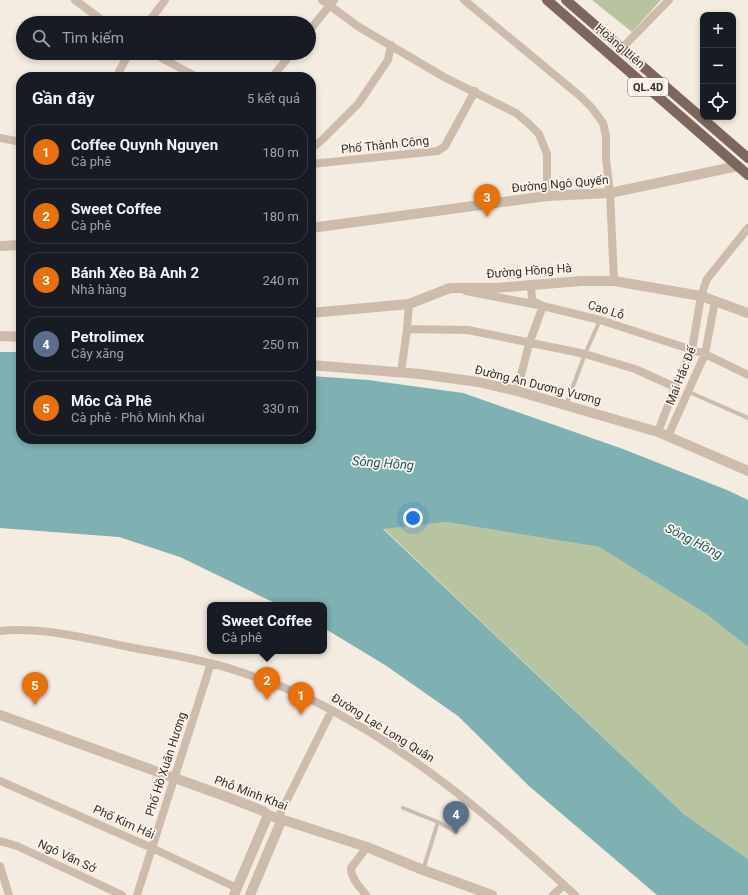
<!DOCTYPE html>
<html lang="vi">
<meta charset="utf-8">
<style>
:root{--surface:#171b24;--page:#242831;--text:#f1f3f6;--muted:#9ea1a6;--line:#363941;--accent:#2563eb}
body{margin:0;font-family:Roboto,sans-serif;background:var(--page);color:var(--text)}
.controls{position:absolute;right:12px;top:12px;display:grid;overflow:hidden;border-radius:8px;box-shadow:0 2px 6px #0003}
.controls button{width:36px;height:36px;display:grid;place-items:center;padding:0;border:0;border-bottom:1px solid var(--line);background:var(--surface);color:var(--text);font:20px sans-serif}
.you{position:absolute;left:413px;top:518px;width:14px;height:14px;margin:-10px;border:3px solid #fff;border-radius:50%;background:#1a73e8;box-shadow:0 0 0 6px #1a73e833}
.badge{display:grid;place-items:center;width:26px;height:26px;border-radius:50%;background:var(--accent);color:#fff;font-size:13px;font-weight:700}
.pin{position:absolute;translate:-50% -33px;filter:drop-shadow(0 1px 2px #0008)}
.pin::after{content:'';position:absolute;top:21px;width:14px;height:12px;background:inherit;clip-path:polygon(0 0,100% 0,50% 100%)}
.popup{position:absolute;left:207px;top:602px;width:120px;height:52px;box-sizing:border-box;display:grid;place-content:center;border-radius:8px;background:var(--surface);filter:drop-shadow(0 1px 3px #0005);font-size:13px;white-space:nowrap;color:var(--muted)}
.popup b{font-size:15px;color:var(--text)}
.popup::after{content:'';position:absolute;left:50%;top:100%;margin-left:-8px;border:8px solid transparent;border-top-color:var(--surface)}
.list{margin:0;padding:0;list-style:none}
h2{display:flex;justify-content:space-between;align-items:center;height:52px;margin:0;padding:0 16px;font-size:17px}
h2 small{font-size:13px;font-weight:400;color:var(--muted)}
.list li{display:grid;grid-template-columns:26px 1fr auto;gap:12px;align-items:center;box-sizing:border-box;height:56px;margin:0 8px 8px;padding:0 8px;border:1px solid var(--line);border-radius:16px}
.list b{display:block;font-size:15px;white-space:nowrap}
.list p{margin:0;font-size:13px;white-space:nowrap;color:var(--muted)}
.list em{font-size:13px;font-style:normal;color:var(--muted)}
.icon{flex:none;width:22px;height:22px;fill:none;stroke:currentColor;stroke-width:2;stroke-linecap:round;stroke-linejoin:round}
.map{position:relative;flex:none;width:748px;height:895px;overflow:hidden}
.search{position:absolute;background:var(--surface);box-shadow:0 2px 6px #0003;left:16px;top:16px;width:300px;height:44px;display:flex;align-items:center;gap:10px;box-sizing:border-box;padding:0 14px;border-radius:22px;color:var(--muted);font-size:15px}
.panel{position:absolute;background:var(--surface);box-shadow:0 2px 6px #0003;left:16px;top:72px;width:300px;height:372px;border-radius:16px}
.map>svg:first-child{display:block}
.green{fill:#b8c4a0}
.water{fill:#7fb0b2}
.lines{fill:none;stroke-linecap:round;stroke-linejoin:round}
.service{stroke:#cdbbac;stroke-width:4}
.minor{stroke:#cdbbac;stroke-width:8}
.tertiary{stroke:#cdbbac;stroke-width:10}
.primary{stroke:#7d675c;stroke-width:10}
.labels{text-anchor:middle;dominant-baseline:central;stroke-width:3.5;stroke-linejoin:round;paint-order:stroke}
.shield{fill:#fbf5ee;stroke:#756b66;stroke-width:1}
.shield-label{font-size:11px;font-weight:bold;fill:#3b302b}
.street-label{font-size:12px;fill:#3b302b;stroke:#fbf5ee}
.water-label{font-size:13px;font-style:italic;fill:#1f5a5e;stroke:#fbf5ee}
</style>
<div class="map">
<svg width="748" height="895" viewBox="0 0 748 895">
<rect width="100%" height="100%" fill="#f4ebe1"/>
<path class="green" d="M592 0H661L632 32Z
M446 522 599 547 706 614 748 647V859L685 815 383 528Z"/>
<path class="water" d="M0 352H21V439H311V376L368 380 463 393 623 449 727 490 748 500V647L706 614 599 547 446 522 383 529 685 815 748 859V895H657L529 786 458 716 385 665 324 628V605H279L180 557 119 537 0 528Z"/>
<g class="lines">
<path class="service" d="M689 392 748 418
M566 405 585 354 600 320
M403 808 438 822 456 832
M423 870 438 822"/>
<path class="minor" d="M75 0 106 23
M322 0 359 27 444 77 516 113 528 123 539 134 547 154V196
M464 0 580 96 592 108 603 123 606 136V159L610 193 614 281
M148 23 165 0
M309 31 334 0
M622 48 669 0
M152 53 197 77
M116 77 129 53
M272 77 292 53
M0 138 21 142
M311 149 323 139 358 104 388 60 391 45
M311 164 438 151 445 146 475 91
M466 291 543 306 600 320 705 354 748 375
M407 329 468 330 585 354 635 369 675 387
M401 373 407 329 409 304
M517 391 529 344 543 306 532 301 531 285
M658 432 675 387 692 350 701 296 707 279 748 228
M668 436 705 354 715 301
M0 631C40 626 90 639 129 647 156 652 183 656 209 663 229 667 249 675 269 682 304 694 336 712 368 731 444 777 510 835 575 895
M0 781 152 848 237 888
M278 818 332 710
M0 841 17 846 122 895
M0 866 9 895
M137 895 211 663
M366 895C360 887 351 879 351 868L367 847
M553 895 564 885"/>
<path class="tertiary" d="M311 228 547 196 610 193 738 166
M0 246 21 245
M311 313 409 304 450 288H495L581 281H614L701 296 748 313
M0 336 21 337
M311 365 420 374 478 382 517 391 658 432 748 471
M0 715 230 798 263 811 268 815 367 847 423 870 492 895
M234 895 268 815
M250 895 282 819"/>
<path class="primary" d="M547 0 748 175
M566 0 748 158"/>
</g>
<g class="labels">
<rect class="shield" x="628" y="78" width="40" height="18" rx="3"/>
<g class="shield-label">
<text x="648" y="87">QL.4D</text>
</g>
<g class="street-label">
<text transform="translate(620 46) rotate(41)">Hoàng Liên</text>
<text transform="translate(385 145) rotate(-6)">Phố Thành Công</text>
<text transform="translate(560 184) rotate(-5)">Đường Ngô Quyến</text>
<text transform="translate(529 271) rotate(-4)">Đường Hồng Hà</text>
<text transform="translate(606 310) rotate(17)">Cao Lỗ</text>
<text transform="translate(681 376) rotate(-68)">Mai Hắc Đế</text>
<text transform="translate(538 385) rotate(14)">Đường An Dương Vương</text>
<text transform="translate(383 728) rotate(32)">Đường Lạc Long Quân</text>
<text transform="translate(166 764) rotate(-72)">Phố Hồ Xuân Hương</text>
<text transform="translate(251 793) rotate(21)">Phỗ Minh Khai</text>
<text transform="translate(124 822) rotate(24)">Phố Kim Hải</text>
<text transform="translate(67 856) rotate(25)">Ngô Văn Sở</text>
</g>
<g class="water-label">
<text transform="translate(383 463) rotate(4)">Sông Hồng</text>
<text transform="translate(694 541) rotate(27)">Sông Hồng</text>
</g>
</g>
</svg>
<div class="controls">
<button>+</button>
<button>−</button>
<button><svg class="icon" aria-label="locate" viewBox="0 0 24 24"><circle cx="12" cy="12" r="6"/><path d="M12 2v4M12 18v4M2 12h4M18 12h4"/></svg></button>
</div>
<div class="you"></div>
<div class="pin badge" style="left:301px;top:715px;background:#e8710a">1</div>
<div class="pin badge" style="left:267px;top:700px;background:#e8710a">2</div>
<div class="popup"><b>Sweet Coffee</b>Cà phê</div>
<div class="pin badge" style="left:487px;top:217px;background:#e8710a">3</div>
<div class="pin badge" style="left:456px;top:834px;background:#5c6f8a">4</div>
<div class="pin badge" style="left:35px;top:705px;background:#e8710a">5</div>
<div class="search"><svg class="icon" aria-label="search" viewBox="0 0 24 24"><circle cx="10" cy="10" r="6"/><path d="M15 15l6 6"/></svg>Tìm kiếm</div>
<section class="panel">
<h2>Gần đây<small>5 kết quả</small></h2>
<ul class="list">
<li><span class="badge" style="background:#e8710a">1</span><div><b>Coffee Quynh Nguyen</b><p>Cà phê</p></div><em>180 m</em></li>
<li><span class="badge" style="background:#e8710a">2</span><div><b>Sweet Coffee</b><p>Cà phê</p></div><em>180 m</em></li>
<li><span class="badge" style="background:#e8710a">3</span><div><b>Bánh Xèo Bà Anh 2</b><p>Nhà hàng</p></div><em>240 m</em></li>
<li><span class="badge" style="background:#5c6f8a">4</span><div><b>Petrolimex</b><p>Cây xăng</p></div><em>250 m</em></li>
<li><span class="badge" style="background:#e8710a">5</span><div><b>Môc Cà Phê</b><p>Cà phê · Phỗ Minh Khai</p></div><em>330 m</em></li>
</ul>
</section>
</div>
